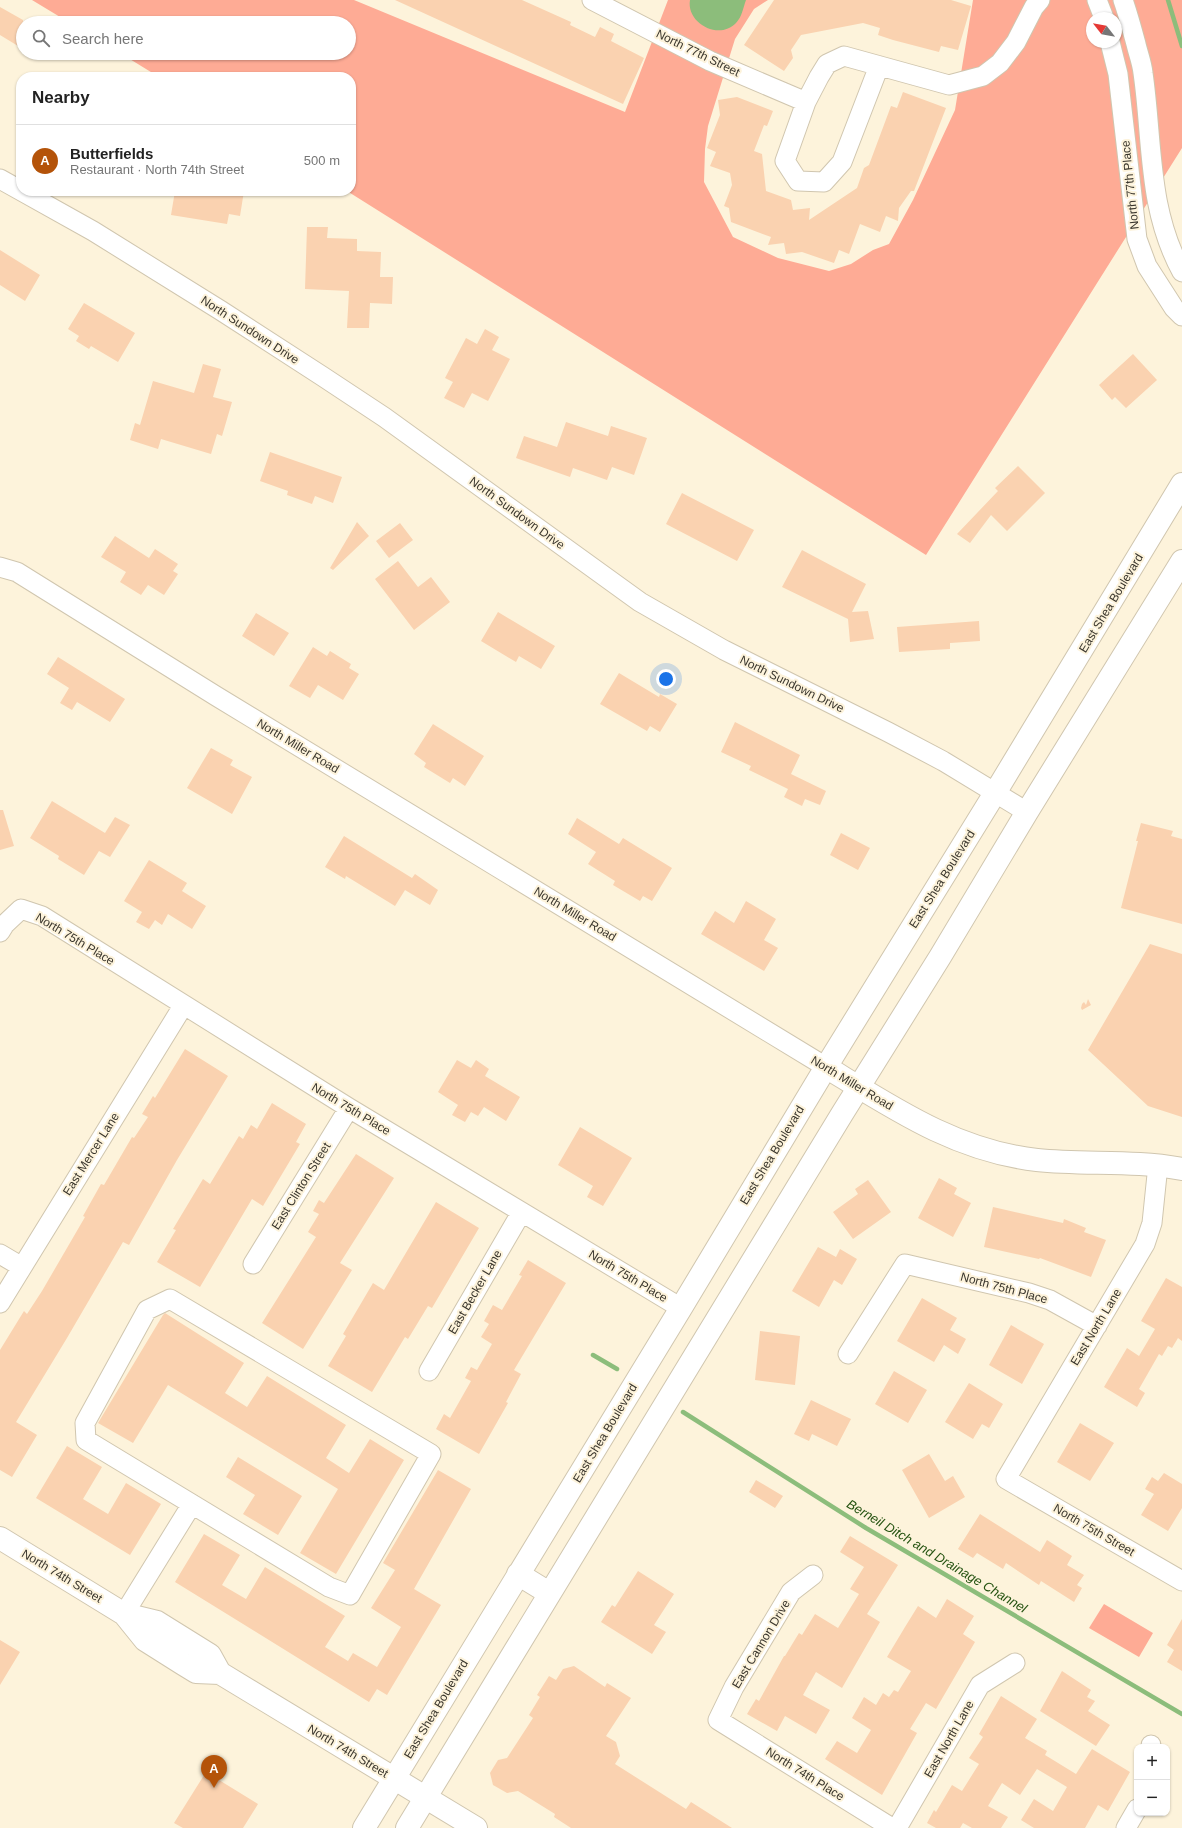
<!DOCTYPE html>
<meta charset="utf-8">
<style>
:root{--surface:#fff;--page:#f6f6f6;--text:#222;--muted:#767676;--line:#e0e0e0;--accent:#b45309}
body{margin:0;font-family:Helvetica,sans-serif;background:var(--page);color:var(--text)}
.controls{position:absolute;right:12px;bottom:12px;display:grid;overflow:hidden;border-radius:8px;box-shadow:0 1px 3px #0004}
.controls button{width:36px;height:36px;display:grid;place-items:center;padding:0;border:0;border-bottom:1px solid var(--line);background:var(--surface);color:var(--text);font:20px sans-serif}
.compass{position:absolute;left:1086px;top:12px;width:36px;height:36px;border-radius:50%;background:var(--surface);box-shadow:0 1px 3px #0004;rotate:301deg}
.you{position:absolute;left:666px;top:679px;width:14px;height:14px;margin:-10px;border:3px solid #fff;border-radius:50%;background:#1a73e8;box-shadow:0 0 0 6px #1a73e833}
.badge{display:grid;place-items:center;width:26px;height:26px;border-radius:50%;background:var(--accent);color:#fff;font-size:13px;font-weight:700}
.pin{position:absolute;translate:-50% -33px;filter:drop-shadow(0 1px 2px #0008)}
.pin::after{content:'';position:absolute;top:21px;width:14px;height:12px;background:inherit;clip-path:polygon(0 0,100% 0,50% 100%)}
.list{margin:0;padding:0;list-style:none}
h2{display:flex;justify-content:space-between;align-items:center;height:52px;margin:0;padding:0 16px;font-size:17px}
h2 small{font-size:13px;font-weight:400;color:var(--muted)}
.list li{display:grid;grid-template-columns:26px 1fr auto;gap:12px;align-items:center;box-sizing:border-box;height:72px;padding:0 16px;border-top:1px solid var(--line)}
.list b{display:block;font-size:15px;white-space:nowrap}
.list p{margin:0;font-size:13px;white-space:nowrap;color:var(--muted)}
.list em{font-size:13px;font-style:normal;color:var(--muted)}
.icon{flex:none;width:22px;height:22px;fill:none;stroke:currentColor;stroke-width:2;stroke-linecap:round;stroke-linejoin:round}
.map{position:relative;flex:none;width:1182px;height:1828px;overflow:hidden}
.search{position:absolute;background:var(--surface);box-shadow:0 1px 3px #0004;left:16px;top:16px;width:340px;height:44px;display:flex;align-items:center;gap:10px;box-sizing:border-box;padding:0 14px;border-radius:22px;color:var(--muted);font-size:15px}
.panel{position:absolute;background:var(--surface);box-shadow:0 1px 3px #0004;left:16px;top:72px;width:340px;height:124px;border-radius:16px}
.map>svg:first-child{display:block}
.green{fill:#feab95;fill-rule:evenodd}
.water{fill:#8cbd7b}
.lines{fill:none;stroke-linecap:round;stroke-linejoin:round}
.stream{stroke:#8cbd7b;stroke-width:4.5}
.building{fill:#fad2b0}
.street-casing{stroke:#d0c6af;stroke-width:21}
.secondary-casing{stroke:#d0c6af;stroke-width:24}
.primary-casing{stroke:#d0c6af;stroke-width:24}
.street{stroke:#fff;stroke-width:19}
.secondary{stroke:#fff;stroke-width:22}
.primary{stroke:#fff;stroke-width:22}
.labels{text-anchor:middle;dominant-baseline:central;stroke-width:4;stroke-linejoin:round;paint-order:stroke}
.street-label{font-size:12px;fill:#3a362d;stroke:#fdf3db}
.water-label{font-size:13px;font-style:italic;fill:#245210;stroke:#fdf3db}
</style>
<div class="map">
<svg width="1182" height="1828" viewBox="0 0 1182 1828">
<rect width="100%" height="100%" fill="#fdf3db"/>
<path class="green" d="M32 0H354L625 112 668 0H768L754 9 735 39 708 126 705 149 704 182 733 237 778 258 829 271 851 264 873 250 889 244 913 200 955 110 973 0H1182V148L926 555 347 191H351V77H159L120 53H349V23H70ZM1092 18H1116V42H1092Z
M1104 1604 1153 1633 1139 1657 1089 1628Z"/>
<path class="water" d="M690 0H746C743 8 742 17 736 23 719 41 686 23 690 0Z"/>
<g class="lines">
<path class="stream" d="M1168 0 1182 46
M593 1355 617 1369
M683 1412 866 1528 1182 1714"/>
</g>
<path class="building" d="M395 0H522L571 22 570 25 595 37 600 27 614 34 611 41 644 58 623 104Z
M774 0H951L971 6 958 50 941 46 939 52 893 40 878 35 880 28 863 23 801 35 791 50 793 58 784 71 744 45Z
M0 7 23 20V49L0 35Z
M903 92 946 108 914 191H911L899 208 898 221 886 216 880 232 860 224 849 254 839 250 834 263 802 252 786 254 784 243 768 245 771 237 731 222 729 208 724 206 732 185 730 173 710 166 716 152 707 148 720 115 718 100 737 97 773 111 767 126 764 125 754 151 762 154 766 191 791 200 793 210 810 208 809 220 857 188 864 168 869 165 891 106 897 108Z
M175 191H244L240 216 229 214 227 224 171 215Z
M307 227H328L327 238 357 239V251L381 252 380 277H393L392 304 370 303 369 328H347L349 291 305 289Z
M0 250 40 275 25 301 0 285Z
M84 303 135 333 118 362 91 346 89 349 76 341 79 336 68 329Z
M485 329 499 337 492 350 510 359 488 401 472 393 464 408 444 398 453 382 445 378 466 338 477 344Z
M1133 354 1157 380 1126 408 1115 397 1112 400 1099 385Z
M203 364 221 369 213 397 232 402 222 436 217 434 211 454 161 439 158 449 130 440 135 423 140 425 153 381 194 393Z
M566 422 608 436 611 426 647 438 634 475 612 467 607 480 573 468 570 477 516 458 524 436 557 447Z
M270 452 342 477 333 503 315 496 312 504 287 495 288 491 260 481Z
M1018 466 1045 493 1007 531 991 515 970 543 957 534 998 491 995 488Z
M682 493 754 530 737 561 666 524Z
M357 522 369 536 333 570 330 568Z
M400 523 413 540 389 558 376 541Z
M115 536 149 558 155 549 178 564 173 571 178 574 164 595 148 585 141 595 120 582 126 572 101 557Z
M802 550 866 584 852 612 868 611 874 639 850 642 848 619 782 587Z
M398 561 418 587 431 577 450 602 414 630 375 579Z
M498 612 555 646 541 669 519 656 516 662 481 641Z
M256 613 289 633 274 656 242 636Z
M979 621 980 641 950 643V649L899 652 897 627Z
M313 647 327 656 330 651 351 664 349 668 359 674 343 700 318 685 310 698 289 686Z
M58 657 125 699 110 722 77 702 72 710 60 703 69 688 47 674Z
M619 673 659 697 660 694 677 704 660 732 650 726 647 731 600 704Z
M735 722 800 755 791 774 826 791 820 805 805 799 802 806 784 797 788 789 749 770 751 766 721 752Z
M433 724 484 756 465 786 453 778 450 783 424 767 426 763 414 754Z
M211 748 233 760 230 765 252 777 232 814 187 788Z
M52 801 105 833 115 817 130 825 110 857 99 851 84 875 58 859 59 856 30 838Z
M0 810H3L14 846 0 850Z
M577 818 619 844 623 838 672 868 652 901 643 896 640 901 613 885 615 881 588 864 596 852 568 834Z
M1141 823 1173 831 1171 836 1182 839V924L1121 908 1138 841H1136Z
M841 833 870 848 858 870 830 855Z
M344 836 412 878 415 874 438 890 430 905 405 890 395 906 346 876 345 879 325 867Z
M149 860 187 883 182 891 206 906 192 929 168 914 162 925 155 920 149 929 136 922 142 912 124 901Z
M746 901 776 919 764 940 778 948 764 971 701 934 715 911 734 923Z
M1150 944 1182 954V1117L1148 1106 1088 1050Z
M1088 999 1091 1005 1082 1010 1081 1008 1082 1004 1084 1002 1086 1005Z
M185 1049 228 1076 177 1160 129 1245 123 1242 67 1338 16 1422 37 1435 12 1477 0 1470V1350L24 1311 27 1314 42 1291 85 1217 83 1216 101 1184 104 1185 132 1137 134 1138 148 1117 142 1114 153 1096 155 1098Z
M457 1060 471 1068 476 1060 489 1069 485 1076 520 1097 506 1121 484 1107 478 1116 471 1112 465 1122 452 1115 458 1105 438 1092Z
M272 1103 306 1124 296 1142 300 1144 263 1206 252 1199 200 1287 157 1262 176 1230 173 1229 203 1179 210 1184 239 1136 243 1139 251 1125 257 1129Z
M580 1127 632 1158 603 1206 587 1197 593 1186 558 1165Z
M356 1154 394 1178 340 1263 352 1270 303 1349 262 1323 316 1237 308 1232 319 1214 313 1211 319 1200 324 1203Z
M939 1178 957 1188 954 1194 971 1203 953 1237 918 1218Z
M868 1180 891 1212 853 1239 833 1212 858 1194 855 1189Z
M436 1202 479 1228 432 1308 428 1306 408 1339 405 1337 372 1392 328 1366 346 1336 343 1334 373 1283 384 1290Z
M993 1207 1063 1223 1064 1219 1086 1228 1084 1232 1106 1240 1091 1277 1040 1258 1039 1259 984 1247Z
M818 1247 836 1257 840 1249 857 1259 842 1285 834 1280 819 1307 792 1291Z
M528 1260 566 1283 514 1370 521 1374 506 1402 508 1403 479 1454 436 1429 444 1414 450 1418 471 1381 465 1378 471 1367 477 1370 492 1344 481 1337 489 1324 484 1321 493 1305 502 1310 522 1276 519 1275Z
M1166 1278 1182 1287V1341L1178 1338 1172 1348 1168 1346 1162 1356 1159 1354 1139 1389 1145 1393 1137 1407 1104 1387 1127 1348 1139 1356 1155 1329 1141 1321Z
M922 1298 957 1318 950 1330 966 1339 958 1354 944 1345 934 1362 897 1341Z
M165 1313 244 1363 225 1393 247 1407 267 1376 346 1425 326 1458 349 1473 370 1439 404 1460 336 1574 300 1553 338 1489 168 1385 133 1443 98 1423 163 1315Z
M1011 1325 1044 1344 1022 1384 989 1365Z
M760 1331 800 1336 795 1385 755 1380Z
M894 1371 927 1390 908 1423 875 1404Z
M969 1383 1003 1404 989 1428 982 1424 973 1439 945 1422Z
M811 1400 851 1419 837 1446 812 1434 809 1441 794 1434Z
M1080 1423 1114 1443 1090 1481 1057 1462Z
M67 1446 102 1467 83 1499 108 1514 126 1483 161 1504 130 1555 36 1498Z
M929 1454 945 1481 953 1476 965 1497 929 1518 902 1470Z
M238 1457 302 1496 278 1535 243 1514 255 1495 226 1477Z
M438 1470 471 1489 414 1589 441 1605 387 1695 377 1689 369 1702 175 1582 204 1534 240 1555 222 1585 246 1599 265 1567 345 1616 325 1647 348 1661 353 1653 377 1667 401 1627 371 1608 395 1570 383 1563Z
M1164 1473 1182 1484V1508L1168 1531 1141 1515 1154 1494 1145 1489 1152 1477 1158 1481Z
M756 1480 783 1496 775 1508 749 1492Z
M980 1514 1040 1552 1047 1540 1072 1556 1067 1565 1084 1575 1077 1585 1082 1588 1074 1602 1041 1581 1039 1585 1006 1563 1003 1569 977 1553 973 1558 958 1549Z
M850 1536 898 1565 867 1614 880 1622 842 1688 816 1672 803 1695 830 1710 816 1734 785 1716 777 1731 747 1714 756 1699 759 1701 784 1656H785L799 1633 802 1635 815 1614 838 1628 859 1594 850 1589 864 1567 840 1552Z
M638 1571 674 1594 654 1625 666 1632 652 1654 601 1622 612 1605 615 1607Z
M947 1599 974 1616 963 1634 975 1642 936 1709 926 1703 910 1729 917 1733 882 1795 825 1759 837 1741 857 1753 871 1730 852 1718 864 1697 876 1705 883 1693 889 1697 894 1690 898 1692 911 1671 887 1657 905 1627 918 1606 936 1618Z
M1182 1619V1671L1167 1662 1174 1650 1167 1645Z
M0 1640 20 1652 0 1685Z
M574 1666 605 1687 607 1683 631 1698 606 1736 616 1742 620 1756 615 1764 686 1809 691 1802 732 1828H571L554 1817 555 1814 518 1791 507 1793 493 1785 490 1773 498 1760 507 1758 533 1718 529 1715 540 1697 537 1695 549 1676 556 1680 563 1669Z
M1062 1671 1091 1690 1087 1697 1095 1701 1088 1711 1110 1725 1096 1746 1040 1711Z
M1001 1696 1037 1719 1025 1738 1047 1751 1045 1755 1076 1774 1092 1749 1130 1772 1108 1811 1098 1805 1085 1828H1034L1021 1820 1034 1799 1053 1811 1067 1787 1037 1769 1020 1795 1002 1783 988 1806 1008 1817 1001 1828H972L963 1823 960 1828H936L927 1823 934 1810 936 1812 952 1785 962 1791 979 1764 969 1758 983 1737 979 1734Z
M206 1772 258 1804 243 1828H183L174 1823Z"/>
<g class="lines">
<g class="street-casing">
<path id="street" d="M592 0 710 61 806 102
M1097 0 1104 18
M1123 0C1128 14 1132 29 1136 44 1138 53 1142 63 1143 73 1153 142 1147 208 1182 272
M1110 42 1118 74 1137 239 1147 266 1174 308 1182 316
M879 66 842 162 824 182 798 181 785 161 806 102 819 77 827 64 844 56 949 85 983 76 1000 63 1016 42 1034 7 1040 0
M0 179 93 231 220 310 322 376 384 417 640 602 724 650 888 732 943 761 1027 812
M0 567 17 572 216 696 826 1067
M0 932 5 924 21 909 42 916 349 1108 681 1308
M1158 1165 1152 1223 1145 1244 1006 1479 1182 1581
M0 1254 22 1267
M253 1264 349 1108
M170 1299 431 1454 350 1595 329 1587 86 1440 85 1423 147 1310Z
M0 1303 183 1006
M848 1354 905 1264 1029 1293 1050 1300 1097 1326
M429 1371 521 1213
M813 1575 791 1592 734 1687 718 1720 892 1828
M124 1614 192 1504
M1151 1745V1747
M897 1828 980 1685 1015 1663
M1126 1828 1137 1809"/>
</g>
<g class="secondary-casing">
<path id="secondary" d="M826 1067C893 1108 956 1151 1037 1160 1085 1165 1134 1160 1182 1169
M0 1538 124 1614 157 1622 210 1655 220 1673
M124 1614 145 1640 183 1664 196 1672 220 1673 476 1828"/>
</g>
<g class="primary-casing">
<path id="primary" d="M518 1574 549 1593
M364 1828 681 1308 826 1067 995 793 1182 484
M407 1828 842 1114 940 957 1027 812 1182 561"/>
</g>
<use href="#street" class="street"/>
<use href="#secondary" class="secondary"/>
<use href="#primary" class="primary"/>
</g>
<g class="labels">
<g class="street-label">
<text transform="translate(698 53) rotate(26)">North 77th Street</text>
<text transform="translate(1130 185) rotate(-96)">North 77th Place</text>
<text transform="translate(250 330) rotate(33)">North Sundown Drive</text>
<text transform="translate(517 513) rotate(36)">North Sundown Drive</text>
<text transform="translate(1111 603) rotate(-59)">East Shea Boulevard</text>
<text transform="translate(792 684) rotate(26)">North Sundown Drive</text>
<text transform="translate(298 746) rotate(31)">North Miller Road</text>
<text transform="translate(942 879) rotate(-58)">East Shea Boulevard</text>
<text transform="translate(575 914) rotate(31)">North Miller Road</text>
<text transform="translate(75 939) rotate(31)">North 75th Place</text>
<text transform="translate(852 1083) rotate(31)">North Miller Road</text>
<text transform="translate(351 1109) rotate(31)">North 75th Place</text>
<text transform="translate(91 1154) rotate(-58)">East Mercer Lane</text>
<text transform="translate(772 1155) rotate(-59)">East Shea Boulevard</text>
<text transform="translate(301 1186) rotate(-58)">East Clinton Street</text>
<text transform="translate(628 1276) rotate(31)">North 75th Place</text>
<text transform="translate(1004 1288) rotate(15)">North 75th Place</text>
<text transform="translate(475 1292) rotate(-60)">East Becker Lane</text>
<text transform="translate(1096 1327) rotate(-59)">East North Lane</text>
<text transform="translate(605 1433) rotate(-59)">East Shea Boulevard</text>
<text transform="translate(1094 1530) rotate(30)">North 75th Street</text>
<text transform="translate(62 1576) rotate(31)">North 74th Street</text>
<text transform="translate(761 1644) rotate(-59)">East Cannon Drive</text>
<text transform="translate(436 1709) rotate(-59)">East Shea Boulevard</text>
<text transform="translate(949 1739) rotate(-60)">East North Lane</text>
<text transform="translate(348 1751) rotate(31)">North 74th Street</text>
<text transform="translate(805 1774) rotate(32)">North 74th Place</text>
</g>
<g class="water-label">
<text transform="translate(937 1556) rotate(31)">Berneil Ditch and Drainage Channel</text>
</g>
</g>
</svg>
<div class="controls">
<button>+</button>
<button>−</button>
</div>
<svg class="compass" viewBox="-18 -18 36 36"><path d="M0-13l5 13h-10z" fill="#e53935"/><path d="M0 13l5-13h-10z" fill="#767676"/></svg>
<div class="you"></div>
<div class="pin badge" style="left:214px;top:1788px">A</div>
<div class="search"><svg class="icon" aria-label="search" viewBox="0 0 24 24"><circle cx="10" cy="10" r="6"/><path d="M15 15l6 6"/></svg>Search here</div>
<section class="panel">
<h2>Nearby<small></small></h2>
<ul class="list">
<li><span class="badge">A</span><div><b>Butterfields</b><p>Restaurant · North 74th Street</p></div><em>500 m</em></li>
</ul>
</section>
</div>
